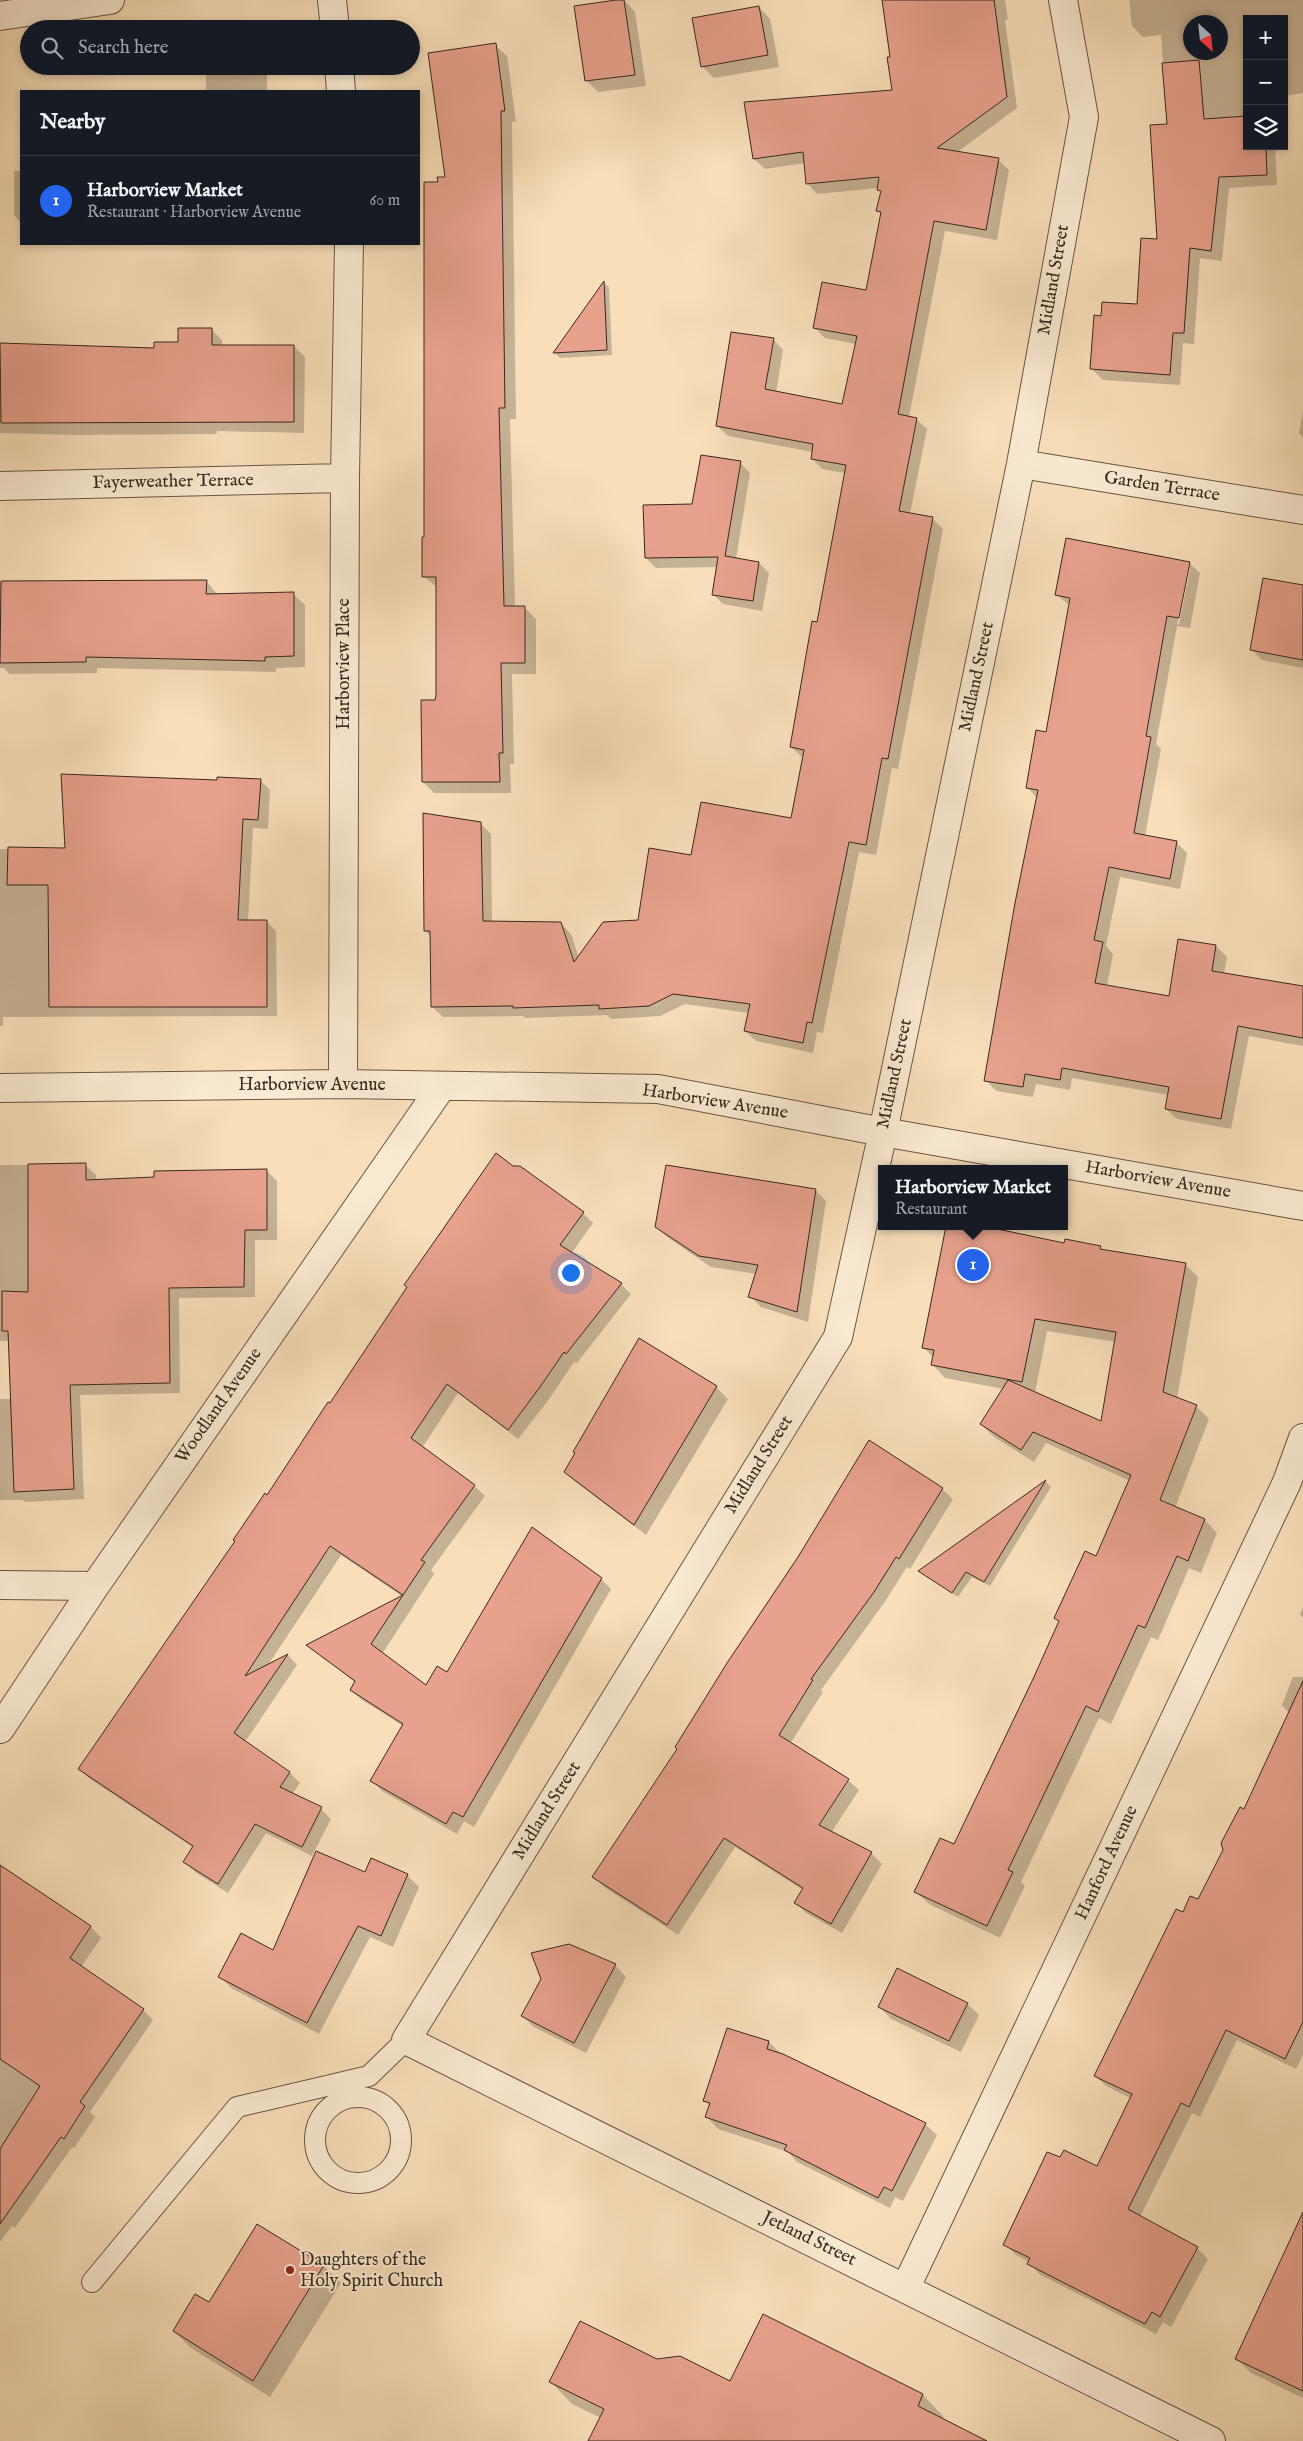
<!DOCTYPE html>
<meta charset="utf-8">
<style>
:root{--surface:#171b24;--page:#242831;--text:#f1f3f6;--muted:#9ea1a6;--line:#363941;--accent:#2563eb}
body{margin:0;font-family:"IM FELL English",serif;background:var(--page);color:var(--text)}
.controls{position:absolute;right:15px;top:15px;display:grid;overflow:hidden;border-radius:0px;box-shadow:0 2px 8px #0003}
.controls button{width:45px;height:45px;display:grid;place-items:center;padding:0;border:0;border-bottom:1px solid var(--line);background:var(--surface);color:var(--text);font:25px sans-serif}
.compass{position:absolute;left:1183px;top:15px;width:45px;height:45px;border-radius:50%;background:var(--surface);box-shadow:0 2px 8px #0003;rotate:153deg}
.you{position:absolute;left:570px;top:1272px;width:18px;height:18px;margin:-12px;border:4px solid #fff;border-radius:50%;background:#1a73e8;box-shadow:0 0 0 8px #1a73e833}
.badge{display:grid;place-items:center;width:32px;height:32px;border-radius:50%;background:var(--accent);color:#fff;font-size:16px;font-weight:700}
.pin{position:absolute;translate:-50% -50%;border:2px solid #fff;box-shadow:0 1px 5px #0006}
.popup{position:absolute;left:878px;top:1165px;width:190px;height:65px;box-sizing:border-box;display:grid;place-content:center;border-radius:0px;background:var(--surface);filter:drop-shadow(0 1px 4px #0005);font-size:16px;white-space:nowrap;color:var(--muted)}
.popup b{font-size:19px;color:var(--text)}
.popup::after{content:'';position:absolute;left:50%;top:100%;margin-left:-10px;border:10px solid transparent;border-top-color:var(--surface)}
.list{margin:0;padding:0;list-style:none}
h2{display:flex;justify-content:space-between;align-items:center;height:65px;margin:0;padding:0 20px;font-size:21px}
h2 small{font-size:16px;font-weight:400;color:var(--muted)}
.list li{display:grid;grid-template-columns:32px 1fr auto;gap:15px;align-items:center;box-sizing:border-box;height:90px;padding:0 20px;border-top:1px solid var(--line)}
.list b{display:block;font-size:19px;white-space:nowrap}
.list p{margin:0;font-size:16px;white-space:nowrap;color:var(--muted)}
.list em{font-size:16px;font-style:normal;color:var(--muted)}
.icon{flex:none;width:28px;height:28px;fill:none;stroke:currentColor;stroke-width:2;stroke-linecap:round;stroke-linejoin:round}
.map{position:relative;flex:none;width:1303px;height:2441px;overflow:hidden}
.search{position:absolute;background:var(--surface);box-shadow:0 2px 8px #0003;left:20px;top:20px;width:400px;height:55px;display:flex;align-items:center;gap:12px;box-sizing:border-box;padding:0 18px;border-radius:28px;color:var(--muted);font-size:19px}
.panel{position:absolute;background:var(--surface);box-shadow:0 2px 8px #0003;left:20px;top:90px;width:400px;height:155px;border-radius:0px}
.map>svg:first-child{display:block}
.shadow{fill:#0003;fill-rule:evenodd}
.building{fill:#e7a18d;stroke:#38291d}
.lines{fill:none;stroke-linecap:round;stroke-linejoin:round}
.service-casing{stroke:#685644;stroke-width:22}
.minor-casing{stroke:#685644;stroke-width:30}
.service{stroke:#faead2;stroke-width:20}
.minor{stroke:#faead2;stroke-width:28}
.poi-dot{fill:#8f2418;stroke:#faead2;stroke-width:2}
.labels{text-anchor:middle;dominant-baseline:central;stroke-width:4;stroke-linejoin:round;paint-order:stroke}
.street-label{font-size:18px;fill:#38291d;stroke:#faead2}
.poi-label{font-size:18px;fill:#38291d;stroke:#faead2;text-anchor:start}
</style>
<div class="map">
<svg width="1303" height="2441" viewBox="0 0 1303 2441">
<rect width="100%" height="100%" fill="#f8dfba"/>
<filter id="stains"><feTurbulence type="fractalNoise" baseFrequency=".004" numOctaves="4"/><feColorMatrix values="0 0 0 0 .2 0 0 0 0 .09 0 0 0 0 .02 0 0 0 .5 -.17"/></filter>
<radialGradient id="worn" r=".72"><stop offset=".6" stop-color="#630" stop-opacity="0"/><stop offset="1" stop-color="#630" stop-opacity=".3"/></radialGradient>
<path class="shadow" d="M624 0 635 12 646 86 598 92 587 81Z
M883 0H1005L1008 19 1005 20 1017 108 956 153 998 160 1009 170 997 240 945 231 909 417 916 419 927 429 910 514 933 519 943 529 898 769 892 768 876 855 859 852 823 1033 817 1032 813 1053 756 1041 745 1031 749 1013 685 1004 660 1016 611 1019 607 1015 525 1018 523 1016 443 1017 432 1007V937L425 931 481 824 491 834 492 922 560 923 571 934 579 958 639 921 692 856 792 820 803 758 791 747 818 623 845 473 822 469 812 458 813 452 728 436 717 426 773 339 783 350 776 393 843 405 856 344 825 338 814 327 867 292 882 215 878 211 882 192 879 188 817 194 807 183 805 163 765 169 754 159 893 91 891 58Z
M1129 0H1303V93L1284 96V19H1247V146H1275L1277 185 1229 188 1222 261 1200 258 1194 344 1183 343 1180 385 1103 380 1092 369 1102 317 1138 306 1158 241 1168 125 1161 35 1143 37 1132 26ZM1190 22H1220V52H1190Z
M759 7 770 19 779 67 714 78 702 66Z
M495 45 507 56 516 122H512L516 419H510L515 607H524L536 619V674H512L514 764H510L511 793H434L423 782 438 696V588L423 576 439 183 447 178Z
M206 66H261L267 72V91H206Z
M14 171H21V223L14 215Z
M604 283 609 287 612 355 560 358 555 353Z
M211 329 222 340V346H294L305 357 304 433 217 431 216 434 76 435 0 433V344L155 349 179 343Z
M1303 411V438L1299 433Z
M740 463 750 473 736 559 759 563 769 573 762 611 723 604 713 594 718 567 656 568 646 558 693 505Z
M1189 563 1200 573 1190 628 1177 626 1156 744 1161 749 1145 836 1176 842 1187 853 1180 889 1120 877 1106 946 1113 954 1107 986 1170 997 1179 940 1216 946 1227 957 1224 974 1303 988V1046L1249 1036 1231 1129 1177 1119 1166 1109 1169 1095 1072 1078 1070 1090 1036 1084 1033 1097 996 1091 986 1080 1037 798 1028 788 1047 734 1070 606 1056 594ZM1187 569H1190L1179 625 1177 624Z
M206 581 218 595 293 594 305 605V667L276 668V672L97 668V673L9 674 4 668H0V582Z
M1303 586V668L1262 660 1251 649Z
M260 780 270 790 268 829 253 828 248 921H266L276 931 277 1016 3 1017V1026H0V849H66L218 781Z
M0 1165H85L96 1175V1181L266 1170 277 1181V1240H255V1297L179 1298 180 1393 80 1395 84 1499 25 1502 23 1500H0V1399H11L9 1341H0Z
M815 1190 826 1201 808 1322 761 1307 750 1296 757 1274 711 1267 667 1237 656 1226Z
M583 1213 593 1223 571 1254 621 1284 631 1294 577 1363 574 1362 550 1398 518 1439 458 1393 422 1448 474 1486 485 1496 431 1570 434 1574 382 1654 426 1687 601 1579 611 1589 474 1827 464 1821 457 1834 382 1791 371 1780 403 1726 362 1700 351 1690 356 1683 308 1645 403 1597 341 1555 268 1665 288 1655 297 1665 245 1742 290 1773 300 1783 292 1794 321 1809 331 1819 312 1856 266 1833 228 1893 195 1872 185 1862 194 1848 90 1779 80 1769 330 1405Z
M1064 1244 1100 1247 1104 1251 1185 1264 1198 1277 1177 1399 1196 1406 1209 1419 1175 1508 1205 1520 1217 1533 1201 1573 1189 1568 1158 1640 1151 1637 1111 1724 1099 1718 1021 1882 1025 1886 1000 1938 929 1904 916 1892 955 1846 1060 1622 1056 1618 1097 1558 1130 1481 1046 1443 1034 1462 994 1437 981 1424 1004 1389 945 1378 933 1365 934 1358 923 1347ZM1047 1331 1116 1342 1101 1423 1035 1393Z
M716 1387 728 1399 646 1535 577 1483 565 1472Z
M1046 1482 1051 1487 990 1586 972 1577 958 1597 920 1571Z
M942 1489 953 1499 910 1569 907 1567 884 1603 821 1690 823 1692 790 1744 848 1780 859 1790 831 1833 871 1853 882 1864 842 1933 806 1913 796 1903 803 1890 735 1847 678 1935 604 1887 594 1876Z
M1303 1607V1618L1300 1614Z
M1293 1677H1303V2055L1296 2069 1237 2040 1200 2117 1192 2113 1140 2217 1197 2248 1208 2259 1171 2327 1163 2322 1156 2334 1039 2274 1029 2262 1016 2255 1005 2244 1060 2159 1097 2167 1132 2099 1106 2086 1095 2076 1184 1914 1199 1901 1244 1810 1289 1713 1282 1705Z
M10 1873 91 1927 101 1938 81 1967 143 2010 153 2020 90 2112 95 2117 74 2148 72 2147 15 2228 12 2226 0 2242V1889Z
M366 1873 407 1875 419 1887 393 1947 370 1937 319 2034 231 1988 220 1976 274 1951Z
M615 1965 626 1977 586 2053 534 2027 523 2016Z
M967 2004 979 2015 961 2052 891 2019 880 2007Z
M728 2029 769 2042 781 2054 925 2124 937 2135 903 2201 895 2197 890 2208 797 2162 788 2152 718 2129 707 2117 710 2106 704 2101Z
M258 2225 324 2266 341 2283 270 2397 191 2348 174 2331 209 2304Z
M1303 2229V2398L1251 2373 1237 2359Z
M764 2316 923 2395 944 2417 943 2420 967 2441H590L601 2418 572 2404 551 2382 657 2360 730 2382Z"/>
<path class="building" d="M616 0H624L635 75 585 81 574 6Z
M882 0H994L1007 97 937 148 999 158 986 230 934 221 898 414 917 418 899 511 933 517 888 759 882 758 866 845 849 842 812 1023 807 1022 803 1043 744 1031 750 1004 673 994 649 1006 599 1009V1005L513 1008V1006L431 1007 430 931H424L423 813 481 822 483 921 561 922 574 962 603 922 638 920 649 848 691 855 701 802 791 818 804 750 790 747 812 621 817 622 846 465 811 459 813 444 716 426 731 332 774 338 765 389 842 404 857 336 813 328 822 282 866 290 881 212 876 211 881 191 877 190 879 177 806 184 803 152 753 159 744 102 892 90 887 57H890Z
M759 6 768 55 701 67 692 18Z
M496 43 505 111H501L505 408H499L504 606H525V663H501L503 753H499L500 782H422L421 700H435L436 695V577H422V537H424V182H438L437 177H445L428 53Z
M1199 60 1204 119 1247 116V146H1266L1267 175 1219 177 1211 251 1190 248 1184 333H1173L1170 375 1090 369 1094 315 1101 316 1102 302 1137 304 1141 238 1157 239 1150 125 1167 124 1162 63Z
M604 281 607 350 553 353Z
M178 328H212V345H294V422L1 423 0 343 154 348V342H178Z
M701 455 741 461 725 556 759 562 753 601 712 595 718 557 645 558 643 505 692 504Z
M1066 538 1190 562 1179 618 1167 616 1146 736 1151 737 1134 833 1177 841 1170 879 1109 867 1094 940 1103 942 1095 983 1169 996 1178 939 1216 945 1212 971 1303 986V1038L1238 1026 1221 1119 1165 1109 1169 1087 1062 1068 1060 1080 1025 1074 1023 1087 984 1081 1015 903 1038 790 1026 788 1036 730 1046 732 1070 598 1055 595Z
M1263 578 1303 585V660L1250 650Z
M207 580 206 594 294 592V656L265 657V661L86 657V662L0 663 1 581Z
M61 774 217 780V777L261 779 258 820 243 819 238 920H267V1007H49L48 885H7L8 847 65 848Z
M496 1153 513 1166H520L584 1212 560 1245 622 1283 566 1354 564 1352 540 1387 508 1430 447 1384 411 1438 475 1485 421 1560 425 1562 403 1595 330 1546 245 1676 288 1654 234 1733 290 1772 280 1787 322 1807 302 1847 255 1824 218 1884 183 1862 193 1846 78 1769 235 1541 233 1540 265 1493 267 1495 328 1402 330 1403 407 1287 404 1285Z
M86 1163V1180L154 1177V1171L267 1169V1230H245L244 1287 169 1288 170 1383 70 1385 74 1489 14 1492 8 1331H2V1291L28 1292V1164Z
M666 1165 816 1189 797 1312 748 1297 758 1265 699 1256 655 1227Z
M946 1226H983L1064 1243 1065 1239 1101 1246 1100 1249 1186 1263 1163 1392 1197 1405 1160 1500 1205 1519 1188 1561 1177 1556 1145 1628 1138 1625 1098 1712 1086 1706 1008 1870 1013 1872 987 1926 914 1892 940 1838 954 1844 1033 1679 1059 1621 1054 1618 1085 1551 1096 1556 1131 1475 1033 1432 1021 1450 980 1424 1008 1380 1101 1421 1116 1332 1035 1319 1022 1382 931 1365 934 1350 922 1348Z
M639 1338 717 1386 634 1525 564 1472 575 1453 573 1452Z
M869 1440 943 1488 899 1559 896 1557 874 1592 811 1679 813 1680 779 1735 849 1779 819 1825 872 1852 831 1924 794 1903 803 1888 724 1838 667 1925 592 1877 677 1749 675 1747 727 1663 798 1557Z
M1046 1480 984 1582 966 1572 952 1593 918 1571Z
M532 1527 602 1578 463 1817 453 1812 446 1824 370 1781 403 1724 350 1690 355 1681 306 1645 403 1595 371 1644 426 1685 437 1666 447 1672Z
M1303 1681V2022L1285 2059 1226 2030 1189 2107 1181 2103 1128 2209 1198 2247 1160 2317 1152 2312 1145 2324 1027 2264 1030 2258 1003 2245 1047 2152 1060 2157 1064 2150 1097 2166 1132 2094 1094 2076 1176 1909 1183 1912 1190 1896 1198 1899 1223 1850 1221 1843 1240 1807 1244 1809Z
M316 1851 365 1872 371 1858 408 1874 381 1936 358 1926 307 2023 218 1977 241 1933 273 1950Z
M0 1865 91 1926 70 1958 144 2009 80 2102 85 2106 64 2139 61 2137 0 2224V2149L40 2086 0 2059Z
M569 1944 616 1964 574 2043 521 2016 541 1979 531 1953Z
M897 1968 968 2003 949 2041 878 2007Z
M727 2028 769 2041 767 2049 783 2054 926 2123 892 2191 884 2187 878 2198 784 2150 787 2145 705 2117 710 2103 703 2101Z
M1303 2212V2391L1235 2359Z
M257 2224 324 2265 253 2381 173 2331 195 2294 209 2302Z
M763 2314 923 2394 918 2406 987 2441H588L604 2409 549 2382 580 2321 657 2359 680 2356 730 2381Z"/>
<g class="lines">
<g class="service-casing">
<path id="service" d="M315 2140a43 43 0 1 1 86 0a43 43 0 1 1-86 0Z
M92 2282 237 2107 369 2076 406 2040"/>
</g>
<g class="minor-casing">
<path id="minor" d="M332 0 335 29
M1063 0 1084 117 1021 464 883 1132 838 1337 406 2040 1211 2441
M0 16 110 0
M339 66 341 91
M1021 464 1303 510
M0 486 345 478
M343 1084 345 478 349 244
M0 1088 343 1084 658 1089 883 1132 1303 1206
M0 1585 95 1586
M0 1729 95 1586 442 1086
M906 2287 1287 1482 1303 1438"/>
</g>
<use href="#service" class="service"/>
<use href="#minor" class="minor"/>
</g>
<circle class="poi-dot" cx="290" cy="2270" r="5"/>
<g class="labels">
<g class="street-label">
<text transform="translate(1054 280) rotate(-80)">Midland Street</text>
<text transform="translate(173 482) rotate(-1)">Fayerweather Terrace</text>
<text transform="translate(1162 487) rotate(9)">Garden Terrace</text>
<text transform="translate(344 664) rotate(-90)">Harborview Place</text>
<text transform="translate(977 677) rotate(-78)">Midland Street</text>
<text transform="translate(895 1074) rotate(-78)">Midland Street</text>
<text x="312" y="1085">Harborview Avenue</text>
<text transform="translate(715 1102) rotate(9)">Harborview Avenue</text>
<text transform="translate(1158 1180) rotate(10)">Harborview Avenue</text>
<text transform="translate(219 1406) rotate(-55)">Woodland Avenue</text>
<text transform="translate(759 1465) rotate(-58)">Midland Street</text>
<text transform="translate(547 1811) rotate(-58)">Midland Street</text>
<text transform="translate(1107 1863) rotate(-65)">Hanford Avenue</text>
<text transform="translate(809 2239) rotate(26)">Jetland Street</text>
</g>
<g class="poi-label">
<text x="300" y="2260">Daughters of the<tspan x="300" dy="21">Holy Spirit Church</tspan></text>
</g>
</g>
<rect width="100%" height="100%" filter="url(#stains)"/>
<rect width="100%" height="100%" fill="url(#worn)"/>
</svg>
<div class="controls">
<button>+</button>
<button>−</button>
<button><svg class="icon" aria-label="layers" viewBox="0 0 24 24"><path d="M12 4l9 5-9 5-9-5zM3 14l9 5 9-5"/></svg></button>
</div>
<svg class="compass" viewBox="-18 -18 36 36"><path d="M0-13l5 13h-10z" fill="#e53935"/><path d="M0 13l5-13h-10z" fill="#9ea1a6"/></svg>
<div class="you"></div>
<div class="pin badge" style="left:973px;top:1265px">1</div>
<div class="popup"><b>Harborview Market</b>Restaurant</div>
<div class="search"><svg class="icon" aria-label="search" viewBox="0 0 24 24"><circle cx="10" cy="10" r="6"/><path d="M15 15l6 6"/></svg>Search here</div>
<section class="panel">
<h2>Nearby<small></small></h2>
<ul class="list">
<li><span class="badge">1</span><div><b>Harborview Market</b><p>Restaurant · Harborview Avenue</p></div><em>60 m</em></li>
</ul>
</section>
</div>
